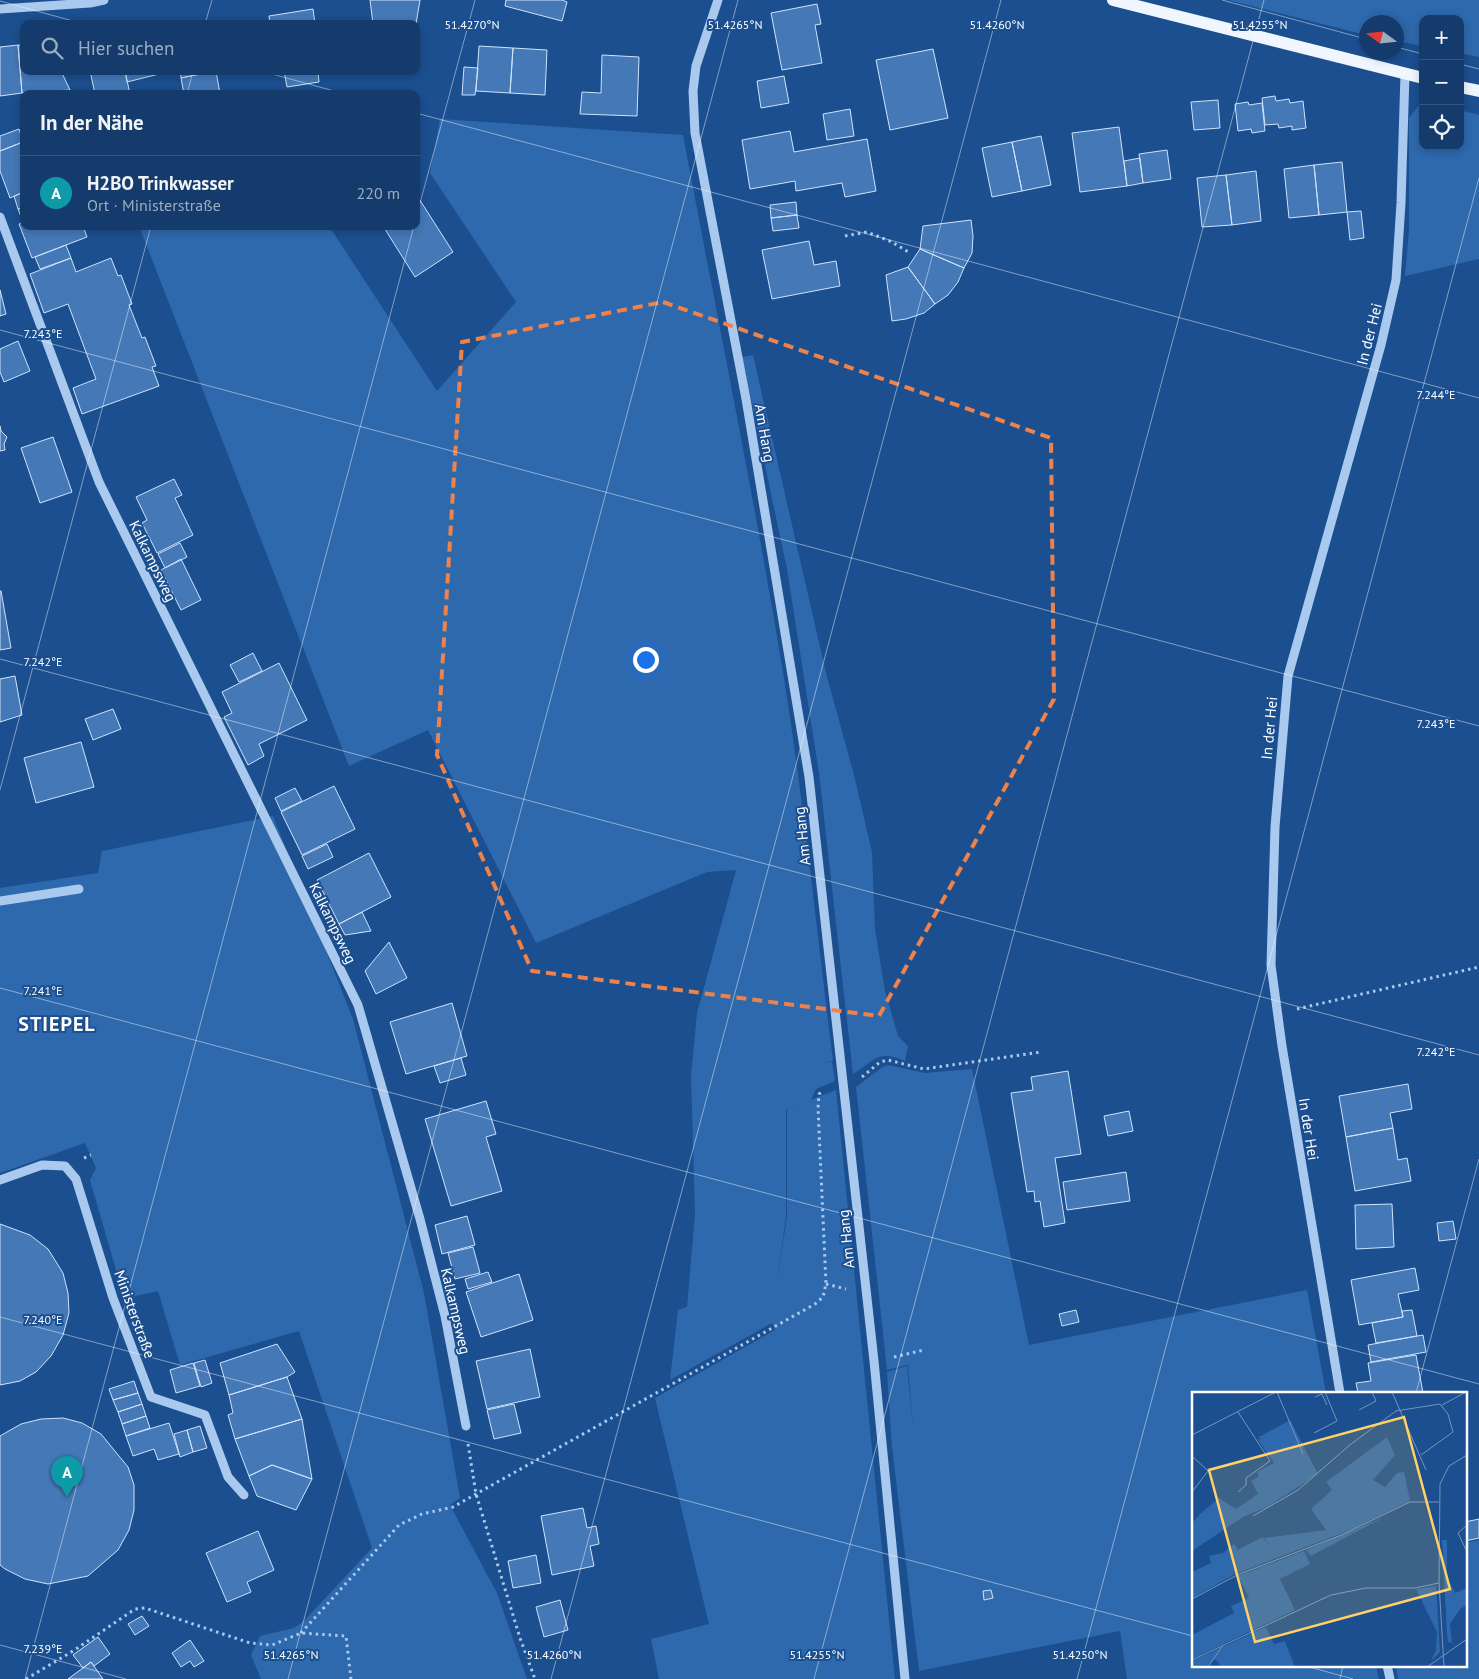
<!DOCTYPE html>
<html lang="de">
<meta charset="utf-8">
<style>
:root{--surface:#143b6b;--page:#1d4271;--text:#f1f3f6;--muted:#9dadc1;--line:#33557e;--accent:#e69b98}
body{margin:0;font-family:"PT Sans",sans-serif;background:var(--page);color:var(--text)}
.controls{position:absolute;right:15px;top:15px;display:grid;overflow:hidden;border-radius:10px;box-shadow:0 2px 8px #0003}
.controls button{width:45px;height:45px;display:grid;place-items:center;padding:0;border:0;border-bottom:1px solid var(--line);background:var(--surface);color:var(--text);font:25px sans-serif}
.compass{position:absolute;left:1359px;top:15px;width:45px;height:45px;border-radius:50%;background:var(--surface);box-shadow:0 2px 8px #0003;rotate:285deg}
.you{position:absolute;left:645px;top:659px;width:18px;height:18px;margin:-12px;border:4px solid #fff;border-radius:50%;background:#1a73e8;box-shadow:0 0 0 8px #1a73e833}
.badge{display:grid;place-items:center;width:32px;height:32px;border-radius:50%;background:var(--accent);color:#fff;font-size:16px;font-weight:700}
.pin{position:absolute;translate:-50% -41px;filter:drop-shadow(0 1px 2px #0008)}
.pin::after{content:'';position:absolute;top:26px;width:18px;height:15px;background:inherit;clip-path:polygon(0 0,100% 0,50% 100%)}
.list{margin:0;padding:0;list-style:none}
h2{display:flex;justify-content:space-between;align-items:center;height:65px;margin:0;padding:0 20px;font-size:21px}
h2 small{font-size:16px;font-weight:400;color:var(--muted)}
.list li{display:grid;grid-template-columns:32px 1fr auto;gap:15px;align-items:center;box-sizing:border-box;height:75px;padding:0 20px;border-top:1px solid var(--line)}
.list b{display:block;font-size:19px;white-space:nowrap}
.list p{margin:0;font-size:16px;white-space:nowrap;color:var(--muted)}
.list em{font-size:16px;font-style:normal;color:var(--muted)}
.icon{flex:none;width:28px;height:28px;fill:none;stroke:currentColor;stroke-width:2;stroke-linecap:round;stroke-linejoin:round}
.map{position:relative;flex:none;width:1479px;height:1679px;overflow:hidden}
.search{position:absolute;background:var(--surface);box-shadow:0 2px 8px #0003;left:20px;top:20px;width:400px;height:55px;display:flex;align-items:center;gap:12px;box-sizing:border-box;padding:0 18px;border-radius:10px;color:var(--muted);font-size:19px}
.panel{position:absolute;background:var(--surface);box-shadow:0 2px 8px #0003;left:20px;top:90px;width:400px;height:140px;border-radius:10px}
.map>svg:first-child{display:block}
.green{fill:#2e69ad}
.building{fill:#4478b7;stroke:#cfe3fa}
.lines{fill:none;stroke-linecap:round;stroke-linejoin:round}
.path{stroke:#a9c9ee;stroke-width:3;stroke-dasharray:2.5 4;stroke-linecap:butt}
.minor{stroke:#a9c9ee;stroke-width:9}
.major{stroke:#f0f6ff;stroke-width:12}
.marked{fill:none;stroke:#ee8249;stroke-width:4;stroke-dasharray:10 6;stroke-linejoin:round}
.ticks{fill:none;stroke:#fff;stroke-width:1;stroke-opacity:0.45}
.labels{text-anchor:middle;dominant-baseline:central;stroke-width:4;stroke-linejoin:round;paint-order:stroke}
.street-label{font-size:15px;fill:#fff;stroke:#1b4f8f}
.district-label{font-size:20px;font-weight:bold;letter-spacing:1px;fill:#fff;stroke:#1b4f8f}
.inset-road{fill:none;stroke:#7695bc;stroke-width:1}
.view{fill:#ffd166;fill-opacity:0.15;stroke:#ffd166;stroke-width:2.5}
.inset-edge{fill:none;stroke:#fff;stroke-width:2.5}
.ticks-label{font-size:12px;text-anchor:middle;fill:#fff;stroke:#1b4f8f;stroke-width:4;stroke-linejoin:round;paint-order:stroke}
</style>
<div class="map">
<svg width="1479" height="1679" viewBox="0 0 1479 1679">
<rect width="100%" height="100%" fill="#1b4f8f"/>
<path class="green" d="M1228 0H1479V57L1460 53V19H1423V46L1397 41 1396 22H1366V35Z
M1419 105H1423V146H1460V110L1479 115V259L1405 276 1409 230V118Z
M440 119 683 135C717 316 754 496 784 678 804 805 817 933 833 1061L820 1064 832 1062 835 1081 816 1089 811 1100 786 1109V1216L777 1283 787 1216V1109L836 1090 895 1679H659L651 1639 709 1624 655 1398 775 1330 772 1323 670 1380 678 1310 687 1307 695 1214 691 1076 697 1013 736 870 707 872 536 943 428 730 349 766 139 226H329L437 391 516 302 430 173Z
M753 355 826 673 854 775 872 852 875 929 885 991 898 1036 908 1046 905 1061C877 1049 875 1061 853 1074L819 773 787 569 742 357Z
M273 816 353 1019 424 1293 460 1498 450 1505 497 1593 527 1679H261L251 1655 260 1636 294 1628 304 1621 372 1548 299 1331 180 1365 158 1291 131 1297 123 1294 90 1180 96 1168 85 1143 0 1173V888L98 873 102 851Z
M888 1065 925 1073 972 1069 1029 1345 1307 1290 1326 1393H1193V1665H1376L1379 1679H1127L1120 1631 919 1671 892 1447 887 1372 907 1366 913 1427 908 1365 887 1370 856 1087 881 1068Z
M1479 1540V1679H1398L1396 1665H1465V1543Z"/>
<path class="building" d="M370 0H420L416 24H373Z
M506 0H562L567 2 562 21 505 6Z
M817 4 821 24 815 25 822 63 782 70 771 13Z
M313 9 315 24H270L269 16Z
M18 45 22 93 0 96V47Z
M18 45H24V71H61L70 90 22 93Z
M479 46 513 48 510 93 476 91Z
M513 48 547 50 545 95 510 93Z
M933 49 948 118 890 130 876 60Z
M602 55 639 57 637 116 580 114 582 92 601 93Z
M464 67 478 68 475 95H462Z
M90 71H125L130 94H95Z
M125 71H167V72L127 82Z
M180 71H213L181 78Z
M216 71 220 94H184L181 78Z
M284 71H318L319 82 287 87Z
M784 76 789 103 761 108 757 81Z
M1275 96 1276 101 1289 99 1290 103 1303 101 1306 128 1292 130V126L1279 128 1278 124 1265 125 1262 98Z
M1218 100 1220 128 1194 130 1191 102Z
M1248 102 1249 105 1262 103 1265 131 1252 133 1251 129 1238 131 1235 104Z
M850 109 854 136 827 140 823 114Z
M1119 127 1127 186 1080 192 1072 133Z
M19 129 23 142 0 151V136Z
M790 131 794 152 867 139 876 191 845 197 842 183 796 191 795 181 750 189 742 140Z
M1041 136 1051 185 1022 191 1012 142Z
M23 142 24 192 10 198 0 171V151Z
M1012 142 1022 191 992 197 982 148Z
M1167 150 1171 179 1143 183 1139 154Z
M1140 158 1143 183 1127 186 1124 161Z
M1342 162 1347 212 1319 215 1314 165Z
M1314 165 1319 215 1289 218 1284 169Z
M1256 171 1261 221 1232 225 1226 175Z
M1226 175 1232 225 1202 227 1197 178Z
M24 192V207L18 209 14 196Z
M416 194 453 252 415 277 383 226H416Z
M796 202 797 215 771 218 770 205Z
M24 207V222H23L18 209Z
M1361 211 1364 238 1350 240 1347 212Z
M797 215 799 228 773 231 771 218Z
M971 220 973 236 972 253 964 268 920 249 923 226Z
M23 222 24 226H83L87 237 32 258 19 224Z
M809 241 814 265 836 261 840 286 772 299 762 250Z
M66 245 71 258 40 269 35 257Z
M920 249 964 268 958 282 948 295 935 304 908 267Z
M71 258 76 272 111 258 118 276 121 275 132 304 129 305 142 338 145 337 156 366 152 367 159 386 82 414 73 388 96 379 68 304 44 313 30 274Z
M908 267 935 304 924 313 906 319 892 321 886 275Z
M0 290 6 314 0 316Z
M18 341 30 371 4 382 0 372V349Z
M0 426 1 431 7 437 4 444 5 450 0 451Z
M53 437 72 492 40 503 21 448Z
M174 479 182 495 175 498 193 535 157 553 142 523 147 520 136 497Z
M180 543 187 557 165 568 158 554Z
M181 559 201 600 181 610 161 570Z
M0 591H1L11 648 0 650Z
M253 653 262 671 239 682 230 665Z
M279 663 307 720 259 744 264 756 248 765 224 717 232 713 222 692Z
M15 676 22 715 0 722V679Z
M113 709 121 729 93 740 85 719Z
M81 742 94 787 36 803 24 758Z
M334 786 355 829 302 855 281 812Z
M295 788 302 801 281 811 275 798Z
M327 844 333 857 308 869 302 856Z
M369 853 391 897 339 924 317 880Z
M362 912 371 931 345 935 339 924Z
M389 942 407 978 376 994 365 971Z
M452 1003 467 1056 406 1074 390 1022Z
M461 1058 466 1075 440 1083 434 1066Z
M1068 1071 1081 1154 1055 1158 1065 1223 1044 1227 1040 1201 1035 1202 1034 1191 1027 1192 1011 1093 1033 1090 1031 1077Z
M1408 1084 1412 1109 1390 1113 1393 1128 1346 1137 1339 1096Z
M486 1101 496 1134 486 1137 502 1191 451 1206 425 1119Z
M1129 1111 1133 1131 1108 1136 1104 1116Z
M1393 1128 1398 1160 1407 1158 1411 1181 1355 1191 1346 1137Z
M1126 1172 1130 1201 1067 1210 1063 1182Z
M1392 1204 1394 1247 1356 1249 1355 1205Z
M467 1216 475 1245 442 1254 435 1225Z
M1453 1221 1456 1239 1439 1241 1437 1223Z
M0 1224 30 1235 48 1249 63 1273 68 1293 69 1313 63 1335 51 1356 36 1372 20 1381 0 1385Z
M473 1247 480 1273 455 1279 448 1253Z
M1415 1268 1419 1290 1398 1294 1403 1317 1359 1325 1351 1280Z
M488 1272 492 1282 468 1289 465 1279Z
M519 1274 533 1320 481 1337 466 1292Z
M1076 1310 1079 1322 1062 1326 1059 1314Z
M1412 1310 1417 1336 1376 1343 1372 1323 1403 1317 1402 1311Z
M1423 1335 1426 1352 1371 1362 1368 1345Z
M277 1344 295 1372 287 1377 229 1395 220 1363Z
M530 1349 540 1397 487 1409 476 1361Z
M1416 1355 1423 1393H1358L1356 1383 1371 1381 1368 1363Z
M205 1360 212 1383 201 1387 194 1363Z
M193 1363 200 1386 176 1393 170 1370Z
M287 1377 302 1419 235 1439 228 1415 233 1413 229 1395Z
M134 1381 138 1393 113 1400 109 1389Z
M138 1393 142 1404 118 1412 113 1400Z
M142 1404 146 1416 122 1424 118 1412Z
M514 1404 521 1433 494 1439 487 1410Z
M146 1416 150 1428 126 1436 122 1424Z
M63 1418 82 1423 101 1434 128 1467 134 1485V1510L129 1530 118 1550 88 1576 48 1584 25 1579 5 1569 0 1565V1436L21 1424 41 1419Z
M302 1419 312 1479 272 1465 249 1476 235 1439Z
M169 1423 179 1454 158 1460 154 1449 133 1456 126 1436Z
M200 1426 207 1448 193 1452 187 1430Z
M187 1430 193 1452 180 1457 174 1434Z
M272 1465 312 1479 296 1510 257 1496 249 1476Z
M583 1508 587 1528 596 1526 599 1544 590 1546 594 1566 552 1575 541 1516Z
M1479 1519V1538L1465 1541V1522Z
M258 1531 274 1570 247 1582 251 1592 227 1602 206 1553Z
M536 1555 541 1583 513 1588 508 1561Z
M991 1590 993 1598 984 1600 983 1591Z
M560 1600 568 1630 544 1637 536 1607Z
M142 1616 149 1626 135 1635 128 1624Z
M98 1637 110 1654 94 1666 91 1662 83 1668 73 1655Z
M190 1640 204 1661 194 1667 190 1661 181 1667 172 1653Z
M91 1662 103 1679H68Z"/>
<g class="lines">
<path class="path" d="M845 236 867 232 892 242 910 253
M1297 1009 1479 967
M862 1077 880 1062 888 1060 924 1069 1041 1052
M84 1158 91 1155
M826 1284 846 1289
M894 1357 924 1350
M468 1444 476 1494 520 1638 535 1679
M301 1633 399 1525 422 1514 453 1507 476 1494 815 1304 823 1297 826 1284 818 1108 819 1094 823 1091
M26 1679 73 1651 135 1609 145 1608 250 1643 272 1645 301 1633 346 1636 351 1679"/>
<path class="minor" d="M718 0 696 66 693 91 695 133 746 399 809 777 874 1361 905 1679
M0 9 90 3 104 0
M0 217 99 482 358 1005 420 1219 445 1316 466 1426
M0 901 79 889
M0 1180 42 1165 65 1166 76 1179 113 1298 151 1397 205 1415 228 1477 244 1495
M1340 1393 1282 1046 1271 965 1275 827 1288 676 1381 345 1396 280 1401 203 1405 74
M1387 1665 1390 1679"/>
<path class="major" d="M1113 0 1423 78
M1460 87 1479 91"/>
</g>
<path class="marked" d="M663 302 1051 438 1054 699 879 1016 532 971 437 755 462 342Z"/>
<path class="ticks" d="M1222 0 1366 39M0 1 84 24M205 24 212 0M1396 47 1423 54M1460 64 1479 69M261 71 345 94M187 94 193 71M416 113 1479 398M416 218 475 0M0 330 1479 726M0 659 1479 1055M0 790 151 226M0 988 1479 1384M0 1317 1193 1636M1416 1393 1479 1159M0 1645 126 1679M1302 1665 1353 1679M25 1679 414 226M288 1679 738 0M551 1679 1001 0M814 1679 1264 0M1077 1679 1479 178M1340 1679 1343 1665"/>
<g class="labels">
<g class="street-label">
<text transform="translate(1369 334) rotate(-76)">In der Hei</text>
<text transform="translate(765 433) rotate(80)">Am Hang</text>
<text transform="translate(153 561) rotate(64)">Kalkampsweg</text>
<text transform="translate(1269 728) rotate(-85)">In der Hei</text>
<text transform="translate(802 836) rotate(-96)">Am Hang</text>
<text transform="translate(333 923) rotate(64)">Kalkampsweg</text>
<text transform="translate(1309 1129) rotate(81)">In der Hei</text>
<text transform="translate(846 1239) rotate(-96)">Am Hang</text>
<text transform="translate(456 1311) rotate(77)">Kalkampsweg</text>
<text transform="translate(135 1314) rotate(70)">Ministerstraße</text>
</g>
<g class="district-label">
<text x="57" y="1024">STIEPEL</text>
</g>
</g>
<g transform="translate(1192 1392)">
<rect width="275" height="275" fill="#1b4f8f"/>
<path d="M98 28 126 82 75 115 51 125 0 159V131L8 122 27 106 44 117 66 102 59 89 67 84 65 80 82 71 66 48 69 46H65ZM195 45 203 63 181 88 193 95 205 81 212 80 218 109 158 138 43 182 0 206V180L19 171 17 164 31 161 42 152 46 158 70 145 82 157 72 146 134 138 119 117 140 98 134 90ZM194 124 119 164 114 158ZM250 148H255V185L263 201 275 196V213L268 217 258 232 260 251 256 250 255 242ZM112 159 118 172 88 187 103 218 0 267V243L42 221 39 214 57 206 46 184ZM244 194 248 260 239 269 244 258 245 240 224 197ZM74 235 82 252 93 249 103 275H25L28 273 23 267 14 275H0V269Z" fill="#2e69ad"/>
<path class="inset-road" d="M85 0 111 62M200 0 234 78M123 5 130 2 135 13M250 13 274 0M167 18 184 9 180 0M122 41 145 29 133 0M0 43 84 0M0 64 16 79 0 100M46 100 54 93V86L78 69 46 20M61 124 106 98 159 52 204 19 248 12 256 22 261 40 229 63M275 133 266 141 275 160M0 207 45 183 147 144 218 110H247M0 268 139 203 174 196H223L247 191M16 275 31 253M235 275 275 247M252 275 247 191 248 92 257 74 275 63"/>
<path class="view" d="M212 25 258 197 63 250 17 78Z"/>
<rect width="275" height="275" class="inset-edge"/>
</g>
<g class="ticks-label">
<text x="472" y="29">51.4270°N</text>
<text x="735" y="29">51.4265°N</text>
<text x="997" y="29">51.4260°N</text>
<text x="1260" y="29">51.4255°N</text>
<text x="43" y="338">7.243°E</text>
<text x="1436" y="399">7.244°E</text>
<text x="43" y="666">7.242°E</text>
<text x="1436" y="728">7.243°E</text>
<text x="43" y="995">7.241°E</text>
<text x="1436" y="1056">7.242°E</text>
<text x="43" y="1324">7.240°E</text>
<text x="43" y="1653">7.239°E</text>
<text x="291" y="1659">51.4265°N</text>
<text x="554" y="1659">51.4260°N</text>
<text x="817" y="1659">51.4255°N</text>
<text x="1080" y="1659">51.4250°N</text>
</g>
</svg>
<div class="controls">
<button>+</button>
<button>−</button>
<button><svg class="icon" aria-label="locate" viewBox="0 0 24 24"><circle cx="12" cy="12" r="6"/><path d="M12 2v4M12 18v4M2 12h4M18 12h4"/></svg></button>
</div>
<svg class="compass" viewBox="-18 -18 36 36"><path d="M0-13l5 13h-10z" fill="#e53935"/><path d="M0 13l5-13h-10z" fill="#9dadc1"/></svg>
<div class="you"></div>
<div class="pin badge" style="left:67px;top:1497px;background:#0f9aa8">A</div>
<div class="search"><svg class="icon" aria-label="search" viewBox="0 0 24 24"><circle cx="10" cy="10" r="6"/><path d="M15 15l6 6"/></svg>Hier suchen</div>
<section class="panel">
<h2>In der Nähe<small></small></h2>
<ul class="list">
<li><span class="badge" style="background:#0f9aa8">A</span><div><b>H2BO Trinkwasser</b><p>Ort · Ministerstraße</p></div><em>220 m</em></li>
</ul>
</section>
</div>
